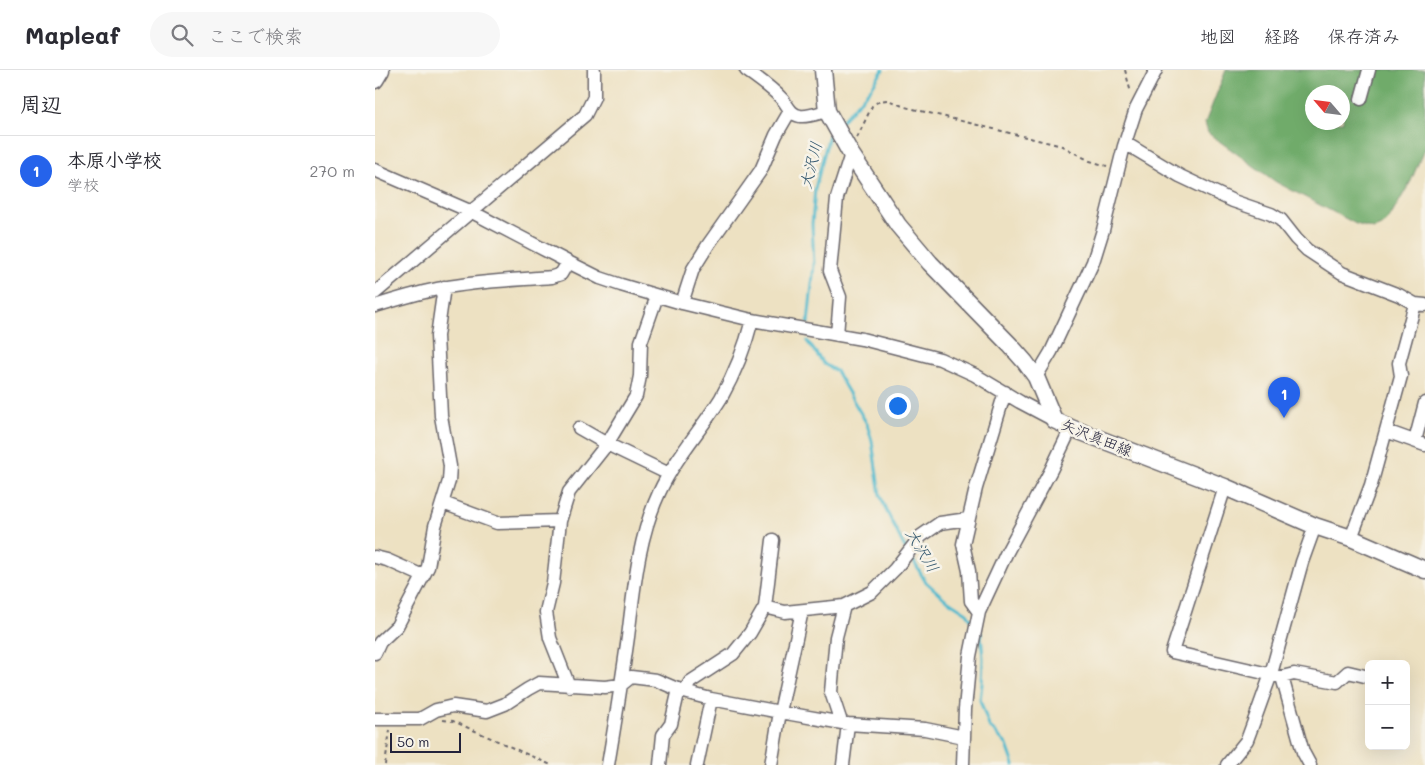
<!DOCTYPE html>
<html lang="ja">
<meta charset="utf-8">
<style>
:root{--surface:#fff;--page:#f7f7f7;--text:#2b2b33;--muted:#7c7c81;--line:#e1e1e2;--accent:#2563eb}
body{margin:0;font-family:Mali,"Klee One",sans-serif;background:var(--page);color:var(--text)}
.controls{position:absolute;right:15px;bottom:15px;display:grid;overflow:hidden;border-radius:8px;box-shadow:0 5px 20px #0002}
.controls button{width:45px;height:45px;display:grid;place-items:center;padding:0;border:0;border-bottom:1px solid var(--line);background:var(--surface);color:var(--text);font:25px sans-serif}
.compass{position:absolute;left:930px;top:15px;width:45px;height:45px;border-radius:50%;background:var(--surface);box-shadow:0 5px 20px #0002;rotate:298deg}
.scale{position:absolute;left:15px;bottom:12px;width:71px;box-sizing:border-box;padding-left:5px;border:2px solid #22223b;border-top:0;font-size:14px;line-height:18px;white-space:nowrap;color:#22223b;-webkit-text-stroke:4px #f7f3e8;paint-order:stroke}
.you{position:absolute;left:522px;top:335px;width:18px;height:18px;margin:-12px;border:4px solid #fff;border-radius:50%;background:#1a73e8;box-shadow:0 0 0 8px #1a73e833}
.badge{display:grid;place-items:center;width:32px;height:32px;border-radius:50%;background:var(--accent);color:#fff;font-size:16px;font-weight:700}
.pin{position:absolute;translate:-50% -41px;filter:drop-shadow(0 1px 2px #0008)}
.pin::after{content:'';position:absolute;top:26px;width:18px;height:15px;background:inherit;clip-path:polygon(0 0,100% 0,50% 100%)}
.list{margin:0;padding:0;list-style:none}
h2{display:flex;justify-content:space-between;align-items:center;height:65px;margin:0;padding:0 20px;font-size:21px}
h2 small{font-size:16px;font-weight:400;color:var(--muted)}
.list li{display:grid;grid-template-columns:32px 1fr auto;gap:15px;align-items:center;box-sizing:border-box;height:70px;padding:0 20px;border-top:1px solid var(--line)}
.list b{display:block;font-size:19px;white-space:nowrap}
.list p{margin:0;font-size:16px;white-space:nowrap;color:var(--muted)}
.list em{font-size:16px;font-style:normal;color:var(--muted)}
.icon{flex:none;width:28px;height:28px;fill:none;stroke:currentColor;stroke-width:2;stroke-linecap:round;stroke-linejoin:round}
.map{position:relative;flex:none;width:1050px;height:695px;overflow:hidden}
header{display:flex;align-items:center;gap:30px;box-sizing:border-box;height:70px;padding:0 25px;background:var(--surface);border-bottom:1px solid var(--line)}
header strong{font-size:24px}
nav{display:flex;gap:28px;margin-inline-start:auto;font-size:18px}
.search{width:350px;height:45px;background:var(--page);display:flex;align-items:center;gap:12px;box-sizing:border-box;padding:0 18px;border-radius:28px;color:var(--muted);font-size:19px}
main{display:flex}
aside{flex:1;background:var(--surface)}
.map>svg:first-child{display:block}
.forest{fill:#6fab6b;stroke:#486653;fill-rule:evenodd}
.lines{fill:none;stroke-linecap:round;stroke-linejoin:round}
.stream{stroke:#50bace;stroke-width:3}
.minor-casing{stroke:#69656a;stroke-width:15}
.major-casing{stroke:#69656a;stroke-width:19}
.path{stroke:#69656a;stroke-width:2;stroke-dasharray:4 4;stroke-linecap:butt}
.minor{stroke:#fff;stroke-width:12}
.major{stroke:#fff;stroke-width:16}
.labels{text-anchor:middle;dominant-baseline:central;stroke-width:5;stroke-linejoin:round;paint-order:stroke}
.street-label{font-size:15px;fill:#22223b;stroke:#f7f3e8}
.water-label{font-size:16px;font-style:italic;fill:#32576e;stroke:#f7f3e8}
</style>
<header>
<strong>Mapleaf</strong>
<div class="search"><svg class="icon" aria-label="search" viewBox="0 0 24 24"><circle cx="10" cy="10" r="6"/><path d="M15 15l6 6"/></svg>ここで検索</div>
<nav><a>地図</a><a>経路</a><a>保存済み</a></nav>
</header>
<main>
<aside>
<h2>周辺<small></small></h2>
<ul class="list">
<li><span class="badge">1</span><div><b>本原小学校</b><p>学校</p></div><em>270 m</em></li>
</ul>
</aside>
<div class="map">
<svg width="1050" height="695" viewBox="0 0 1050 695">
<rect width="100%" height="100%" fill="#f7f3e8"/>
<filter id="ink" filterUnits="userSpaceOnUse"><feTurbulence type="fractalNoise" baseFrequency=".02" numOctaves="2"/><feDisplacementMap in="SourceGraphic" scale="10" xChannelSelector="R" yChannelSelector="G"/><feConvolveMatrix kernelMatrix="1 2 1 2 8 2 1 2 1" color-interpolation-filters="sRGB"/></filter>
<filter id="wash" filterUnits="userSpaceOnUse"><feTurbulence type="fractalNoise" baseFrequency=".0096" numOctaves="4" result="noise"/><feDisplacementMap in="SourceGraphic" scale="20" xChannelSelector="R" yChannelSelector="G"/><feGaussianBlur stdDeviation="1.12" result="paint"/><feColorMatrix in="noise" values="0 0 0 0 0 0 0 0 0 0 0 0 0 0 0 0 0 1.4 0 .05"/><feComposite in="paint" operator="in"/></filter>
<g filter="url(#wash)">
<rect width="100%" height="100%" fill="#ede1c2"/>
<path class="forest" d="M851 0H1050V77L1036 111 1014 149 1006 156 999 159 981 154 901 112 833 63 830 53ZM938 22H968V52H938Z"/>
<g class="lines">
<path class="stream" d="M464 54 497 17 508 0
M433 253 439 195 437 154 440 119 454 65 457 63
M432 271 449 294 461 301 492 354 497 371 505 425 511 440 531 480
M535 485 550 511 569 528 592 543 598 552
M604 561 606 563 608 589 607 614 605 630 614 656 632 675 639 695"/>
</g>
</g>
<g filter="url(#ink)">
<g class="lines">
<g class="minor-casing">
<path id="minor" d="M371 0C384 9 397 18 408 30 413 36 415 44 425 46 433 47 444 43 452 41
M986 29 994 0
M750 73 805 106 858 131 896 144 906 150 921 169 932 180 967 203 1024 225 1040 234 1050 235
M0 100 97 142 193 192 225 208 246 215 307 233 377 250 487 269 565 289 600 305 645 332 679 350
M0 223 210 45 219 27V0
M307 233 318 199 333 175 386 100 401 65 415 41
M0 236C23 229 45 222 68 218 104 211 140 210 177 207L186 204 193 192
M462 265 465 227 455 201 462 128 476 84
M661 307 676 282 718 192 728 160 749 76 761 39 781 0
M204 358 232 374 294 404
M1011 361 1050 375
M1040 371 1050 333
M850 417 797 582 907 607 928 682 935 695
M68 433 122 453 185 451
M976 468 996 415 1007 375 1026 306 1024 293 1040 234
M0 487 12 490 48 506
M390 537 410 542 469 536 497 522 520 499 546 466 565 453 593 449
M604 542 596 531 594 501 588 474 601 418 630 322
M0 583 5 572 22 556 53 497 60 456 74 411 75 396 66 346 62 266 69 217
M907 607 919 604 962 612 973 602 994 607
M194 616 175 568 171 542 178 513 185 451 194 422 232 374 261 326 265 306 266 272 282 226
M309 622 315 612 358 584 375 563 390 537 398 470
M0 649H45L61 640 78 636 112 641 130 634 153 619 164 613 230 617 246 615 256 607 281 610 309 622 336 629 405 642 473 654 550 659 589 667
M466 652 456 622 461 567 469 536
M233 695C240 653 247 610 253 567 259 519 263 468 284 423 300 388 326 360 346 328 360 303 370 278 377 250
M285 695 288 665 296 654 304 619
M322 695 336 629
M396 695 405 642 427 541
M468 695 473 654
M588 695 590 639 595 586 604 542 631 484 676 400 696 358
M852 695 872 670 882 643 896 604 927 492 940 456"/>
</g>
<g class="major-casing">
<path id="major" d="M448 0 452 41 476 84 523 155 555 193 635 275 650 292 661 307 679 350 696 358 850 417 940 456 976 468 1050 500
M0 10 6 0"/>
</g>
<path class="path" d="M750 0 756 23
M482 68 497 36 504 31 513 30 530 37 687 76 715 91 732 96
M68 650 78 651 176 695
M10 695 15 660"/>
<use href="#minor" class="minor"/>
<use href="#major" class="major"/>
</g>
</g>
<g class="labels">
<g class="street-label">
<text transform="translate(722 367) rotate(22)">矢沢真田線</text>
</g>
<g class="water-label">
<text transform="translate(435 95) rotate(-76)">大沢川</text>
<text transform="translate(548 480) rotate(59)">大沢川</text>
</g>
</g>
</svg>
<div class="controls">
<button>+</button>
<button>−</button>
</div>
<svg class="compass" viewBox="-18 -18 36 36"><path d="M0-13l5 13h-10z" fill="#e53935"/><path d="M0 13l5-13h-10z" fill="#7c7c81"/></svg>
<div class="scale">50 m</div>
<div class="you"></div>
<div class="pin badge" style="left:909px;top:348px">1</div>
</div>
</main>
